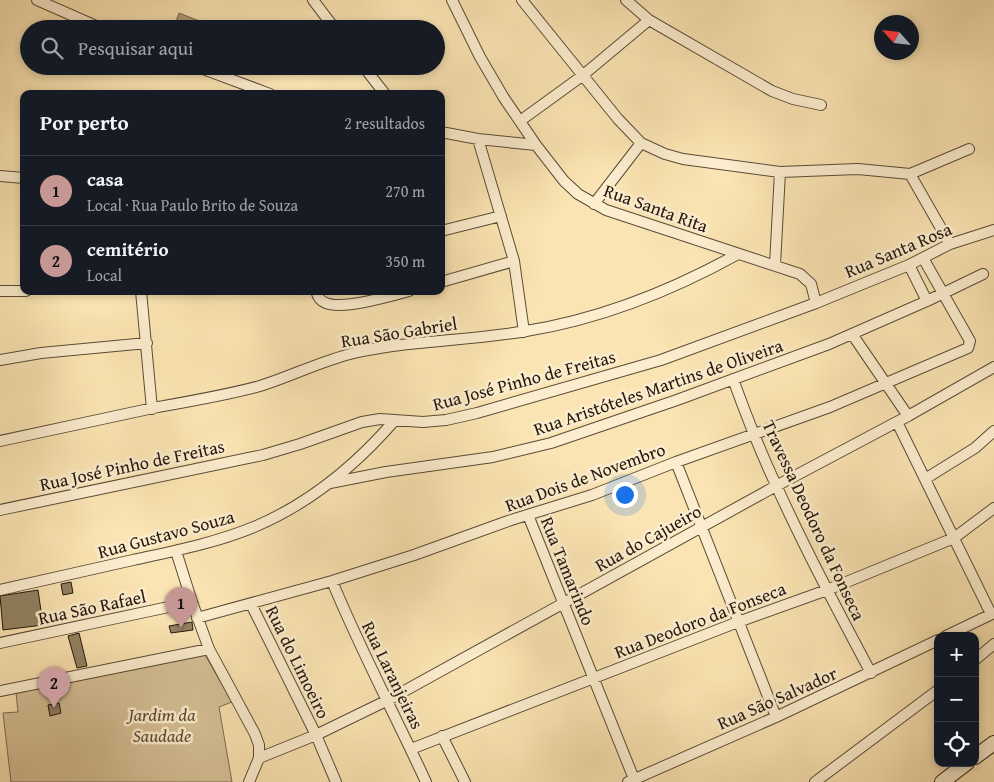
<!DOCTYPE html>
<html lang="pt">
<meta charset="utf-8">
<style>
:root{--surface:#171b24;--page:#20242c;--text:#f1f3f6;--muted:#9ea1a6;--line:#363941;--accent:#c59692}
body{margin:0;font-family:"Gentium Book Plus",serif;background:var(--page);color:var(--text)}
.controls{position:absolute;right:15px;bottom:15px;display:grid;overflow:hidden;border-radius:10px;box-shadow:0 2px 8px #0003}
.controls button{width:45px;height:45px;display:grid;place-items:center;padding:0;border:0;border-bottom:1px solid var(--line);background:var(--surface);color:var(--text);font:25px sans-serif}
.compass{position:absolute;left:874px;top:15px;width:45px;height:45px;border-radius:50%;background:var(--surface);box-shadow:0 2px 8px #0003;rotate:297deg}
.you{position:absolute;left:624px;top:494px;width:18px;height:18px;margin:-12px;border:4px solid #fff;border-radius:50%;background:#1a73e8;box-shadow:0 0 0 8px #1a73e833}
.badge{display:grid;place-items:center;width:32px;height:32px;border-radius:50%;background:var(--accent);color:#111;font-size:16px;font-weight:700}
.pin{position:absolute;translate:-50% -41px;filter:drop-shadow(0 1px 2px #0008)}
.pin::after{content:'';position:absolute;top:26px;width:18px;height:15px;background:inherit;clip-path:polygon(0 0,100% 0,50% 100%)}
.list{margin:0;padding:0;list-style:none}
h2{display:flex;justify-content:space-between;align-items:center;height:65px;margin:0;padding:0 20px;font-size:21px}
h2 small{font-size:16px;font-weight:400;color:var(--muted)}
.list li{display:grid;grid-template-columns:32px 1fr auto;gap:15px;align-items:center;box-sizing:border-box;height:70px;padding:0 20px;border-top:1px solid var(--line)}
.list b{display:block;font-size:19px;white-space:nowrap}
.list p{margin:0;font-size:16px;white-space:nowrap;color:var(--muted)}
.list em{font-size:16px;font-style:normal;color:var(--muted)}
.icon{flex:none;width:28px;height:28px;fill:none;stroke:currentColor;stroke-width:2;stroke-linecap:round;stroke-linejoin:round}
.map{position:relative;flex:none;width:994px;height:782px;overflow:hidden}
.search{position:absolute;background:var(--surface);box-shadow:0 2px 8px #0003;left:20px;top:20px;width:425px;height:55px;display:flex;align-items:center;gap:12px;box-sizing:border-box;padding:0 18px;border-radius:28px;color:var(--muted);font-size:19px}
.panel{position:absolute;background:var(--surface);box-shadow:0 2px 8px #0003;left:20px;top:90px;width:425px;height:205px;border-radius:10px}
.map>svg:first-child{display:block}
.green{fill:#d6c197;stroke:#7c6c52}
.water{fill:#b29f7b;stroke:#79694f}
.building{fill:#938263;stroke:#23180d}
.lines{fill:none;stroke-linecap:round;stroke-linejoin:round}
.street-casing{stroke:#594b36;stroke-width:12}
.secondary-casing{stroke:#23180d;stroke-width:16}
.street{stroke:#fcedce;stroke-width:10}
.secondary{stroke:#fcedce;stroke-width:14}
.labels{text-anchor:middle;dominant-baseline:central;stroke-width:5;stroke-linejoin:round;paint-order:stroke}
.street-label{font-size:18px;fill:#23180d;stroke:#fcedce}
.park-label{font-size:18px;font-style:italic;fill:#594b36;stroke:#fcedce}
</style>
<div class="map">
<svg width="994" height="782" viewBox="0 0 994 782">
<rect width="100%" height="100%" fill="#fbe4b3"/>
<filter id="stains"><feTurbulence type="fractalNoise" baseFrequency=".004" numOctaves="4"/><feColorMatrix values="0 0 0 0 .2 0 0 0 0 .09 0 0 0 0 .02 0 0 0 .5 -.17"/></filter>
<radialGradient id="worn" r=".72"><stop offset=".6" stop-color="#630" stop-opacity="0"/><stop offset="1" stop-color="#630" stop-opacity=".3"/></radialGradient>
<path class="green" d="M205 655 232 702 219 707 232 782H11L3 713 18 712 16 693Z"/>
<path class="water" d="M179 13 202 22 199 29H178L174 27Z"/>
<path class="building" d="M71 582 73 593 63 595 61 584Z
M38 590 43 625 3 630 0 596Z
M192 622 193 630 171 633 169 626Z
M79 633 87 666 77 668 68 636Z
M59 703 61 713 50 716 48 705Z"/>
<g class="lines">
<g class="street-casing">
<path id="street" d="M37 0 103 29
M313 0 335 29
M452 0 480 57 504 98 536 145 564 181 578 194 606 210 800 274 811 284 816 303
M522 0 618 119 641 143 665 154 683 159 780 172 858 169 910 174 969 149
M626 0 649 20 772 91 793 99 821 105
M195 66 270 94
M363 66 385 94
M520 121 582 76 649 20
M441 132 478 139 536 145
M478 139 514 261 524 332
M910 174 950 244
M0 176 24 178
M594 204 641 143
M441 231 501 216
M775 265 780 172
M909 265 927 301
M441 282 514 261
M0 291H26
M141 291 152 409
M316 291C318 297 320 301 326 303 342 310 391 296 409 291
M852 334 908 416
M0 360 41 353 147 343
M733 379C746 415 760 451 776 485 805 549 838 611 871 673
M897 422 991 614
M0 441C53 430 105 418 158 407 192 401 227 395 260 386 292 376 321 361 354 353 411 340 469 341 526 331 601 319 671 291 738 254
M676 462 776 717
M925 479 975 448 994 431
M330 483 386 472 493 457 551 443 677 400 829 344 927 301 983 274
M0 510 263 455 300 444 362 422 380 419 423 422 446 420 477 413 661 360 816 303 909 265 950 244 994 230
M528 515 634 779
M176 551 192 602 209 649 255 734 259 745V758
M332 581C360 649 395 715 426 782
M0 590C44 580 89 570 133 560 174 551 215 543 254 527 309 504 356 465 395 420
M251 604 316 735 336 782
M197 618 332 581 414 555 511 520 592 495 676 462 830 407 968 348 970 341 923 258
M946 636 994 613
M0 643 192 602
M975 660 994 644
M0 691 209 649
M442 736 465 782
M411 749 738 622 827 590 954 538 994 508
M249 782 259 758 316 735 388 700 776 486 908 416 994 367
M628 782 776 717 938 640
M815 782 938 690"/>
</g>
<g class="secondary-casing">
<path id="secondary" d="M975 757 994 743
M942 782 967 763"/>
</g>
<use href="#street" class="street"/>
<use href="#secondary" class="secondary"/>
</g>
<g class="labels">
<g class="street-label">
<text transform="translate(656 208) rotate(20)">Rua Santa Rita</text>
<text transform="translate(898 250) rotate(-23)">Rua Santa Rosa</text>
<text transform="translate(399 332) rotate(-9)">Rua São Gabriel</text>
<text transform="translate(524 380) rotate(-15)">Rua José Pinho de Freitas</text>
<text transform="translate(658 387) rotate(-19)">Rua Aristóteles Martins de Oliveira</text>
<text transform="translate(132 465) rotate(-12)">Rua José Pinho de Freitas</text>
<text transform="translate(585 477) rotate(-20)">Rua Dois de Novembro</text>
<text transform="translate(814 520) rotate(65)">Travessa Deodoro da Fonseca</text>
<text transform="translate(166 534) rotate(-15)">Rua Gustavo Souza</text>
<text transform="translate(648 538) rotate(-29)">Rua do Cajueiro</text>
<text transform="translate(568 571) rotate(68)">Rua Tamarindo</text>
<text transform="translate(92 607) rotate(-12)">Rua São Rafael</text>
<text transform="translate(700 620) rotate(-21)">Rua Deodoro da Fonseca</text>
<text transform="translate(298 662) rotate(64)">Rua do Limoeiro</text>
<text transform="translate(393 675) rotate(64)">Rua Laranjeiras</text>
<text transform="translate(777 698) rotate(-24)">Rua São Salvador</text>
</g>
<g class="park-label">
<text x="162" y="714">Jardim da<tspan x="162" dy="21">Saudade</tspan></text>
</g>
</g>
<rect width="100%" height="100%" filter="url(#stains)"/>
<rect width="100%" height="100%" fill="url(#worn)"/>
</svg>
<div class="controls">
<button>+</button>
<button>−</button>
<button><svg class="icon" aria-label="locate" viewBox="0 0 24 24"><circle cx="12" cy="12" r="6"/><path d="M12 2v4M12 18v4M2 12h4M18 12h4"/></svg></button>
</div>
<svg class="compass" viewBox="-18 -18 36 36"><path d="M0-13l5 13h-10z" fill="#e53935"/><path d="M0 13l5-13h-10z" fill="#9ea1a6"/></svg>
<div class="you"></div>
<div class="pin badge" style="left:181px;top:628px">1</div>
<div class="pin badge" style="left:54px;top:708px">2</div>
<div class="search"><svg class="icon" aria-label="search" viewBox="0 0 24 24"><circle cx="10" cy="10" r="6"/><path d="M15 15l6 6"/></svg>Pesquisar aqui</div>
<section class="panel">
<h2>Por perto<small>2 resultados</small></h2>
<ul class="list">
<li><span class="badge">1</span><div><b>casa</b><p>Local · Rua Paulo Brito de Souza</p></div><em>270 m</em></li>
<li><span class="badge">2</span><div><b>cemitério</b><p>Local</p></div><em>350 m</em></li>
</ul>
</section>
</div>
